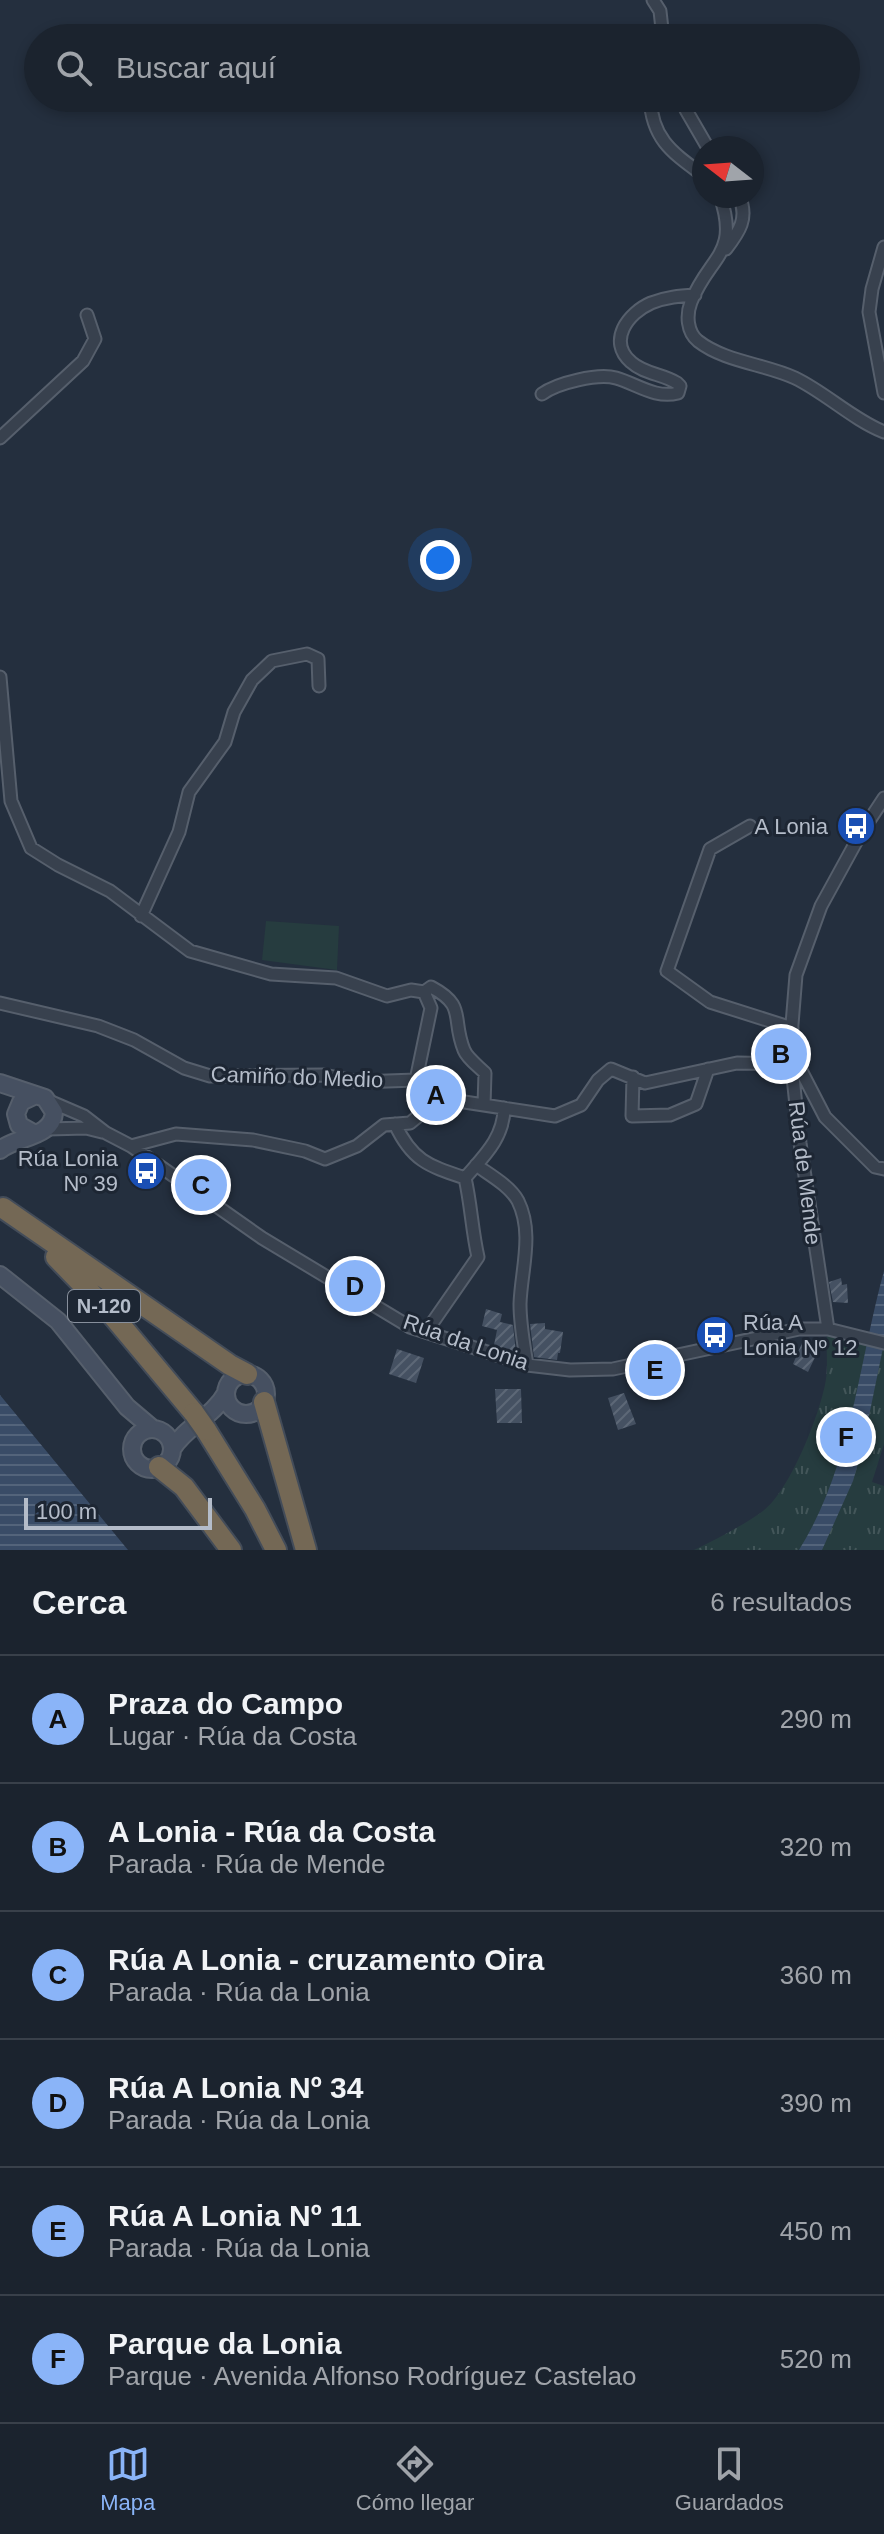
<!DOCTYPE html>
<html lang="es">
<meta charset="utf-8">
<style>
:root{--surface:#1b232e;--page:#282f3a;--text:#f1f3f6;--muted:#a0a4aa;--line:#39404a;--accent:#8ab4f8}
body{margin:0;font-family:Arial,sans-serif;background:var(--page);color:var(--text)}
.compass{position:absolute;left:692px;top:136px;width:72px;height:72px;border-radius:50%;background:var(--surface);box-shadow:0 4px 12px #0003;rotate:287deg}
.scale{position:absolute;left:24px;bottom:20px;width:188px;box-sizing:border-box;padding-left:8px;border:4px solid #b4bcc9;border-top:0;font-size:22px;line-height:28px;white-space:nowrap;color:#b4bcc9;-webkit-text-stroke:6px #1d2633;paint-order:stroke}
.you{position:absolute;left:440px;top:560px;width:28px;height:28px;margin:-20px;border:6px solid #fff;border-radius:50%;background:#1a73e8;box-shadow:0 0 0 12px #1a73e833}
.badge{display:grid;place-items:center;width:52px;height:52px;border-radius:50%;background:var(--accent);color:#111;font-size:26px;font-weight:700}
.pin{position:absolute;translate:-50% -50%;border:4px solid #fff;box-shadow:0 2px 8px #0006}
.list{margin:0;padding:0;list-style:none}
h2{display:flex;justify-content:space-between;align-items:center;height:104px;margin:0;padding:0 32px;font-size:34px}
h2 small{font-size:26px;font-weight:400;color:var(--muted)}
.list li{display:grid;grid-template-columns:52px 1fr auto;gap:24px;align-items:center;box-sizing:border-box;height:128px;padding:0 32px;border-top:2px solid var(--line)}
.list b{display:block;font-size:30px;white-space:nowrap}
.list p{margin:0;font-size:26px;white-space:nowrap;color:var(--muted)}
.list em{font-size:26px;font-style:normal;color:var(--muted)}
.icon{flex:none;width:44px;height:44px;fill:none;stroke:currentColor;stroke-width:2;stroke-linecap:round;stroke-linejoin:round}
.map{position:relative;flex:none;width:884px;height:1550px;overflow:hidden}
.search{position:absolute;background:var(--surface);box-shadow:0 4px 12px #0003;left:24px;right:24px;top:24px;height:88px;display:flex;align-items:center;gap:20px;box-sizing:border-box;padding:0 28px;border-radius:44px;color:var(--muted);font-size:30px}
.sheet{height:872px;background:var(--surface)}
nav{display:flex;justify-content:space-around;align-items:center;box-sizing:border-box;height:112px;border-top:2px solid var(--line);background:var(--surface);font-size:22px;color:var(--muted)}
nav a{display:grid;justify-items:center;gap:4px}
nav .on{color:var(--accent)}
.map>svg:first-child{display:block}
.park{fill:url(#park-tufts)}
.pitch{fill:#263c3f}
.water{fill:url(#water-rules)}
.building{fill:url(#building-hatch)}
.lines{fill:none;stroke-linecap:round;stroke-linejoin:round}
.street-casing{stroke:#565f6c;stroke-width:15}
.secondary-casing{stroke:#565f6c;stroke-width:20}
.highway-casing{stroke:#434c59;stroke-width:24}
.street{stroke:#38414e;stroke-width:11}
.secondary{stroke:#465061;stroke-width:16}
.highway{stroke:#746855;stroke-width:20}
.highway-bridge-casing{stroke:#434c59;stroke-width:24;stroke-linecap:butt}
.highway-bridge{stroke:#746855;stroke-width:20}
.labels{text-anchor:middle;dominant-baseline:central;stroke-width:6;stroke-linejoin:round;paint-order:stroke}
.shield{fill:#1d2633;stroke:#878f9c;stroke-width:2}
.shield-label{font-size:20px;font-weight:bold;fill:#b4bcc9}
.poi-label{font-size:22px;fill:#b4bcc9;stroke:#1d2633;text-anchor:end}
.street-label{font-size:22px;fill:#b4bcc9;stroke:#1d2633}
</style>
<div class="map">
<svg width="884" height="1550" viewBox="0 0 884 1550">
<defs>
<pattern id="park-tufts" width="24" height="20" patternUnits="userSpaceOnUse" patternTransform="scale(2)"><rect width="24" height="20" fill="#263c3f"/><path d="M3 7l-1-3M5 7V3M7 7l1-3M15 17l-1-3M17 17v-4M19 17l1-3" fill="none" stroke="#435659"/></pattern>
<pattern id="water-rules" width="6" height="5" patternUnits="userSpaceOnUse" patternTransform="scale(2)"><rect width="6" height="5" fill="#394c67"/><path d="M0 2.5h6" fill="none" stroke="#53647b"/></pattern>
<pattern id="building-hatch" width="6" height="6" patternUnits="userSpaceOnUse" patternTransform="scale(2)"><rect width="6" height="6" fill="#455162"/><path d="M-1 1l2-2M0 6l6-6M5 7l2-2" fill="none" stroke="#5d6877"/></pattern>
</defs>
<rect width="100%" height="100%" fill="#242f3e"/>
<path class="park" d="M827 1335 884 1350V1444L872 1482 884 1486V1550H694C717 1539 742 1526 763 1511 790 1491 821 1412 826 1379 828 1365 826 1350 827 1335Z"/>
<path class="pitch" d="M266 921 339 926 337 970 262 960Z"/>
<path class="water" d="M884 1271V1343L862 1450 853 1481 822 1550H799C852 1465 858 1365 884 1271Z
M0 1395 128 1550H0Z"/>
<path class="building" d="M841 1278 842 1285 847 1284 848 1303 833 1302 829 1282Z
M486 1309 502 1314 500 1322 513 1325 516 1353 494 1345 497 1330 482 1326Z
M545 1323V1329L563 1332 560 1353H558L557 1360 534 1357 530 1324Z
M802 1343 818 1351 808 1372 793 1364Z
M397 1349 424 1358 416 1383 389 1374Z
M495 1389H521L522 1423H497Z
M624 1393 636 1424 618 1430 608 1398Z"/>
<g class="lines">
<g class="street-casing">
<path id="street" d="M653 0 660 11 663 38
M650 98C652 140 673 153 704 176
M687 98 686 110 708 148
M720 196C740 255 709 256 691 302 686 315 687 332 698 341 725 362 765 364 795 378 826 393 852 419 884 432
M884 247 872 289 869 312 884 393
M726 249C739 232 749 218 739 196
M542 394C557 383 598 373 616 378 637 384 655 399 678 393L680 386 677 383C663 374 644 374 631 362 607 341 628 313 651 303 666 297 680 296 695 295
M0 438 83 361 95 339 87 315
M0 677 11 801 31 848 58 865 110 891 190 951 271 974 336 978 387 996 411 990 424 992
M750 826 710 849 667 971 710 1002 792 1028
M141 916 179 832 189 792 225 742 234 712 252 680 272 661 307 654 318 659 319 686
M424 992 431 987C467 1006 451 1018 464 1050 467 1058 478 1066 485 1073L484 1105
M424 992 431 1008 416 1080 433 1104
M0 1003 98 1026 134 1040 184 1068 210 1076 324 1075 359 1082 416 1080
M794 1057 825 1117 875 1167 884 1169
M633 1077 632 1116 670 1115 696 1104 708 1069
M49 1101 84 1116 106 1133 131 1146 262 1238 410 1327 527 1365 570 1370 613 1369 799 1329H828L884 1343
M433 1104 458 1101 555 1116 581 1105 598 1080 611 1069 645 1083 737 1063 792 1064
M395 1124C412 1161 429 1166 465 1178
M48 1129 86 1128 102 1132
M131 1146 176 1134 253 1140 305 1151 325 1159 357 1146 384 1125 410 1123 433 1104
M476 1165C490 1175 510 1186 518 1201 534 1233 521 1271 520 1304 520 1325 524 1345 527 1365
M828 1329 800 1143 790 1049 796 975 821 906 861 833 884 798
M426 1332 478 1257C472 1231 471 1204 465 1178 483 1157 504 1138 504 1108"/>
</g>
<g class="secondary-casing">
<path id="secondary" d="M0 1083 45 1098 54 1112C53 1138 17 1136 0 1150
M35 1134 19 1125 16 1114 21 1102 36 1095
M0 1275 58 1321 127 1407 153 1429
M226 1394a20 20 0 1 1 40 0a20 20 0 1 1-40 0Z
M132 1449a20 20 0 1 1 40 0a20 20 0 1 1-40 0Z
M172 1449C186 1426 213 1417 226 1393"/>
</g>
<g class="highway-casing">
<path id="highway" d="M3 1208 230 1365 247 1374
M56 1257 113 1316 194 1413
M264 1402 306 1550
M206 1430 255 1509 276 1550
M159 1467 184 1487 231 1550"/>
</g>
<use href="#street" class="street"/>
<use href="#secondary" class="secondary"/>
<use href="#highway" class="highway"/>
<g class="highway-bridge-casing">
<path id="highway-bridge" d="M194 1413 206 1430"/>
</g>
<use href="#highway-bridge" class="highway-bridge"/>
</g>
<defs>
<g id="bus-disc" transform="scale(2)"><circle r="9.5" fill="#1a4fb4" stroke="#1d2633"/><path d="M-5-6H5V4H4V6H2V4H-2V6H-4V4H-5ZM-3.5-4V0h7V-4ZM-3.5 1.2v1.5H-2V1.2ZM2 1.2v1.5H3.5V1.2Z" fill="#fff"/></g>
</defs>
<g fill-rule="evenodd">
<use href="#bus-disc" x="856" y="826"/>
<use href="#bus-disc" x="146" y="1171"/>
<use href="#bus-disc" x="715" y="1335"/>
</g>
<g class="labels">
<rect class="shield" x="68" y="1290" width="72" height="32" rx="6"/>
<g class="shield-label">
<text x="104" y="1306">N-120</text>
</g>
<g class="poi-label">
<text x="828" y="826">A Lonia</text>
<text x="118" y="1158">Rúa Lonia<tspan x="118" dy="25">Nº 39</tspan></text>
<text x="743" y="1322" text-anchor="start">Rúa A<tspan x="743" dy="25">Lonia Nº 12</tspan></text>
</g>
<g class="street-label">
<text transform="translate(297 1077) rotate(2)">Camiño do Medio</text>
<text transform="translate(805 1173) rotate(83)">Rúa de Mende</text>
<text transform="translate(466 1342) rotate(19)">Rúa da Lonia</text>
</g>
</g>
</svg>
<svg class="compass" viewBox="-18 -18 36 36"><path d="M0-13l5 13h-10z" fill="#e53935"/><path d="M0 13l5-13h-10z" fill="#a0a4aa"/></svg>
<div class="scale">100 m</div>
<div class="you"></div>
<div class="pin badge" style="left:436px;top:1095px">A</div>
<div class="pin badge" style="left:781px;top:1054px">B</div>
<div class="pin badge" style="left:201px;top:1185px">C</div>
<div class="pin badge" style="left:355px;top:1286px">D</div>
<div class="pin badge" style="left:655px;top:1370px">E</div>
<div class="pin badge" style="left:846px;top:1437px">F</div>
<div class="search"><svg class="icon" aria-label="search" viewBox="0 0 24 24"><circle cx="10" cy="10" r="6"/><path d="M15 15l6 6"/></svg>Buscar aquí</div>
</div>
<section class="sheet">
<h2>Cerca<small>6 resultados</small></h2>
<ul class="list">
<li><span class="badge">A</span><div><b>Praza do Campo</b><p>Lugar · Rúa da Costa</p></div><em>290 m</em></li>
<li><span class="badge">B</span><div><b>A Lonia - Rúa da Costa</b><p>Parada · Rúa de Mende</p></div><em>320 m</em></li>
<li><span class="badge">C</span><div><b>Rúa A Lonia - cruzamento Oira</b><p>Parada · Rúa da Lonia</p></div><em>360 m</em></li>
<li><span class="badge">D</span><div><b>Rúa A Lonia Nº 34</b><p>Parada · Rúa da Lonia</p></div><em>390 m</em></li>
<li><span class="badge">E</span><div><b>Rúa A Lonia Nº 11</b><p>Parada · Rúa da Lonia</p></div><em>450 m</em></li>
<li><span class="badge">F</span><div><b>Parque da Lonia</b><p>Parque · Avenida Alfonso Rodríguez Castelao</p></div><em>520 m</em></li>
</ul>
</section>
<nav>
<a class="on"><svg class="icon" aria-label="map" viewBox="0 0 24 24"><path d="M3 6l6-2 6 2 6-2v14l-6 2-6-2-6 2zM9 4v14M15 6v14"/></svg>Mapa</a>
<a><svg class="icon" aria-label="directions" viewBox="0 0 24 24"><path d="M12 3l9 9-9 9-9-9zM9 14v-3h6M13 9l2 2-2 2"/></svg>Cómo llegar</a>
<a><svg class="icon" aria-label="saved" viewBox="0 0 24 24"><path d="M7 4h10v16l-5-4-5 4z"/></svg>Guardados</a>
</nav>
